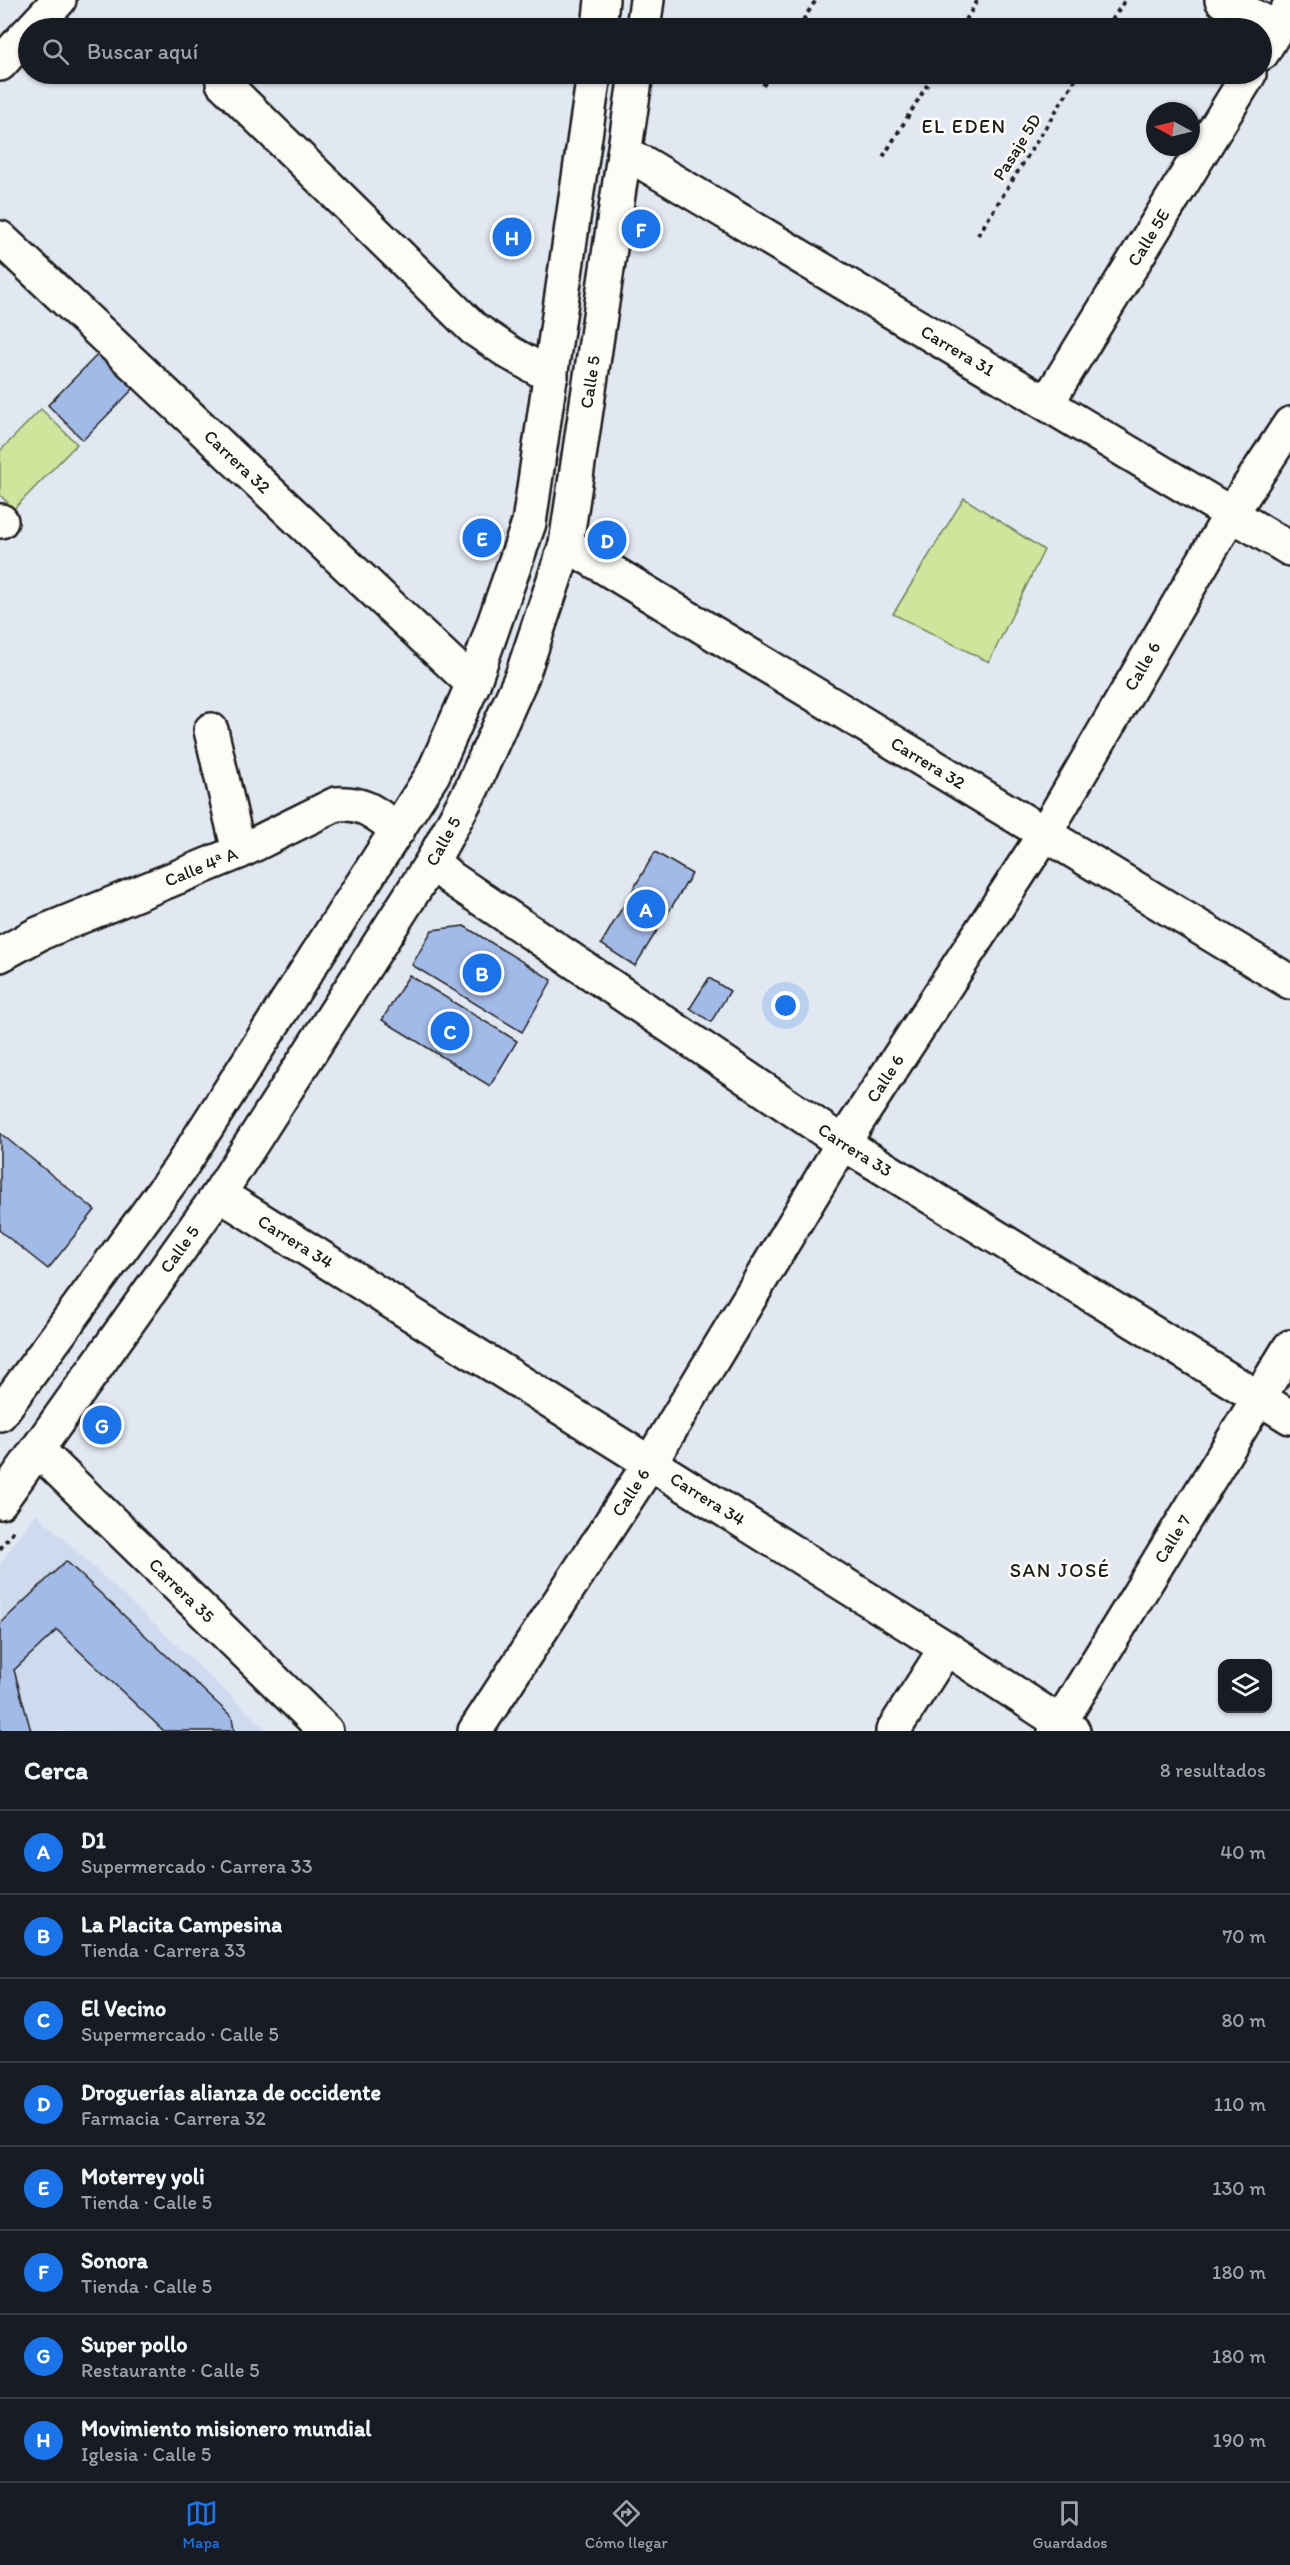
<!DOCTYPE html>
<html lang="es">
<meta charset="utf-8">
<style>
:root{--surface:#171b24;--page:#242831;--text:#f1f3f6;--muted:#9ea1a6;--line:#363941;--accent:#1a73e8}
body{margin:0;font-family:Itim,sans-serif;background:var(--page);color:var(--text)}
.controls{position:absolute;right:18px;bottom:18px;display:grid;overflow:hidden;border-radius:12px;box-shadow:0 2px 4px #0004}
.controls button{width:54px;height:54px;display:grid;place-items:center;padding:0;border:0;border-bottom:2px solid var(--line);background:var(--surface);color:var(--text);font:30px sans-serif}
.compass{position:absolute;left:1146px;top:102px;width:54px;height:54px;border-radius:50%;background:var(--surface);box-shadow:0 2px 4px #0004;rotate:277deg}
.you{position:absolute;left:786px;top:1006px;width:21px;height:21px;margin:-15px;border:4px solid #fff;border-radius:50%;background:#1a73e8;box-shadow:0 0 0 9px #1a73e833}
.badge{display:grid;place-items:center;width:39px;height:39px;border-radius:50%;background:var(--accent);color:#fff;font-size:20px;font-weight:700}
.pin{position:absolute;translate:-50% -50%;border:3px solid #fff;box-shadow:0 2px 6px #0006}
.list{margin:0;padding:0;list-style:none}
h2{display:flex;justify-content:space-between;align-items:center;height:78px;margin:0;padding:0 24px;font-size:26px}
h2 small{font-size:20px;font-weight:400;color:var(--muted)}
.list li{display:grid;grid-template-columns:39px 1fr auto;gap:18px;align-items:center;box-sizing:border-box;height:84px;padding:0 24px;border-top:2px solid var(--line)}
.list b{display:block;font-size:22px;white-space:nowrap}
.list p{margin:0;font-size:20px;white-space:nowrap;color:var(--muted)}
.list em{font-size:20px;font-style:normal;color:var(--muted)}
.icon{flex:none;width:33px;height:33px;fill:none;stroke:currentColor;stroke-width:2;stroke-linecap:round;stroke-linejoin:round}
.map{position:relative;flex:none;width:1290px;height:1731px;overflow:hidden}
.search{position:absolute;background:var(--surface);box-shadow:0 2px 4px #0004;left:18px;right:18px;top:18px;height:66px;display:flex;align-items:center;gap:15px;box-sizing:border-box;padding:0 21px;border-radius:33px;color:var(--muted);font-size:22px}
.sheet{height:750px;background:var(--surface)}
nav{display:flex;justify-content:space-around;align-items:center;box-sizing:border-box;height:84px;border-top:2px solid var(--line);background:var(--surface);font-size:16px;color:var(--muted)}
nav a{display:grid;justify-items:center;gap:3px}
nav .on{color:var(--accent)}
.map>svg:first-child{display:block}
.built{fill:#cfdaef}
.green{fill:#cde69c;stroke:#74815c;stroke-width:1.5}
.building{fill:#a2bae7;stroke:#1c1c1c;stroke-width:1.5}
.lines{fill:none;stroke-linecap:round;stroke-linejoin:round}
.minor-casing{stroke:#1c1c1c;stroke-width:38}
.major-casing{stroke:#1c1c1c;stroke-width:38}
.path{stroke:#1c1c1c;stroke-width:4;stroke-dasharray:4.5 4.5;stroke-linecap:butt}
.minor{stroke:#fdfcf7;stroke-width:33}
.major{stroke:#fdfcf7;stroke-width:33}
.labels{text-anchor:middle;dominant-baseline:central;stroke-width:5;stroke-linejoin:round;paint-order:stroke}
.street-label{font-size:18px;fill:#1c1c1c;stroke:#fdfcf7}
.neighbourhood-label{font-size:20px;letter-spacing:1.5px;fill:#1c1c1c;stroke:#fdfcf7}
</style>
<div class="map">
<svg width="1290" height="1731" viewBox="0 0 1290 1731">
<rect width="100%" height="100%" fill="#e2e8f2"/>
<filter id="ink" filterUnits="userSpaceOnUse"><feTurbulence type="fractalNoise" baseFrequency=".0167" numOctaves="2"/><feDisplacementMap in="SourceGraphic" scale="12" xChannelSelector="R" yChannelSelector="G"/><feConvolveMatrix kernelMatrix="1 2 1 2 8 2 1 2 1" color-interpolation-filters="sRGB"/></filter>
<g filter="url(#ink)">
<path class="built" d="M36 1513 268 1731H0V1564Z"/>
<path class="green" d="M41 409 77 444 14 509 0 495V451Z
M964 498 1044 550 989 662 893 614Z"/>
<path class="building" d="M100 352 135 387 83 440 48 405Z
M655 852 692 874 635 966 601 944Z
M464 926 552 980 522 1032 412 965 432 930Z
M409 975 517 1041 490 1086 382 1020Z
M709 978 730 991 711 1022 690 1008Z
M0 1133 95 1210 48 1269 0 1231Z
M66 1561 232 1717 234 1731H164L57 1630 14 1670 31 1731H0V1624Z"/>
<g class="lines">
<g class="minor-casing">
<g id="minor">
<path d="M1222 0 1277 28"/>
<path d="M33 28 59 0"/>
<path d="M1262 53 1290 6"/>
<path d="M0 64 28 33"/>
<path d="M223 83 473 328 510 353 551 376"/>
<path id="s1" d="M624 155 645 164 1290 549"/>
<path id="s2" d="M0 238 473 684"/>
<path id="s3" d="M1047 403 1249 74"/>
<path d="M0 521H1"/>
<path id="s4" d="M566 544 1290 982"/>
<path d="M211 730 239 852"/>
<path id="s5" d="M432 862 452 879 843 1143 1290 1417"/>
<path d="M0 955 38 934 239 852 336 804C365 802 376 814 398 830"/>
<path id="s6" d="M219 1194 946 1648 1073 1731"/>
<path id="s7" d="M38 1450 326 1731"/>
<path id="s8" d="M475 1731 650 1463 843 1143 1044 835 1231 514 1290 424"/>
<path d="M893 1731 946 1648"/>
<path id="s9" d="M1055 1731 1290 1347"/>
</g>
</g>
<g class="major-casing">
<g id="major">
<path d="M599 28 602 0"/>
<path d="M643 28 647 0"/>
<path d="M0 1414 179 1170 433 774 473 684 529 523 594 74"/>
<path id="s10" d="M0 1502 219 1194 432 862 472 788 522 676 566 544 636 74"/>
</g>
</g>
<path class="path" d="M798 28 816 0
M961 28 978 0
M1107 28 1125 0
M763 86 770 74
M883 157 934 74
M978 235 1079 74
M0 1549 14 1530"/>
<use href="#minor" class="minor"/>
<use href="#major" class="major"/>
</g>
</g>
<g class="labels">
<g class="street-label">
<text transform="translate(1017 147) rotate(-58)">Pasaje 5D</text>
<text stroke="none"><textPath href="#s3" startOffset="194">Calle 5E</textPath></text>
<text stroke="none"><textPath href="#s1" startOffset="387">Carrera 31</textPath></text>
<text stroke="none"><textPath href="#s10" startOffset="1282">Calle 5</textPath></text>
<text stroke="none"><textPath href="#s2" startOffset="326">Carrera 32</textPath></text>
<text stroke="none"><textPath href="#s8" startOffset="1257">Calle 6</textPath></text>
<text stroke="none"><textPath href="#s4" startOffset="423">Carrera 32</textPath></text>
<text stroke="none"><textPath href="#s10" startOffset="796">Calle 5</textPath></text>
<text transform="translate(201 867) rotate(-22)">Calle 4ª A</text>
<text stroke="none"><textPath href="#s8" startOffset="771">Calle 6</textPath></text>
<text stroke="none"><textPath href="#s5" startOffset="512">Carrera 33</textPath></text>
<text stroke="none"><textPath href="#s6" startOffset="90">Carrera 34</textPath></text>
<text stroke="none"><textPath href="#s10" startOffset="310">Calle 5</textPath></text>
<text stroke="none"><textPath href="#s8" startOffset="285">Calle 6</textPath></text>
<text stroke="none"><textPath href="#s6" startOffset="576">Carrera 34</textPath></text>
<text stroke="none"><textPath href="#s9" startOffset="225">Calle 7</textPath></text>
<text stroke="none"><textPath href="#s7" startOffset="201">Carrera 35</textPath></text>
</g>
<g class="neighbourhood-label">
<text x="964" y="126">EL EDEN</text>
<text x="1060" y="1570">SAN JOSÉ</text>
</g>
</g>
</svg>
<div class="controls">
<button><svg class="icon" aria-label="layers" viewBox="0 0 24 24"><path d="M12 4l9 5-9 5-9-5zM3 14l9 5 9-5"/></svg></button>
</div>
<svg class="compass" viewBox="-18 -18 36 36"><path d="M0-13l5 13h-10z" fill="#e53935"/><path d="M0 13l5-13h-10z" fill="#9ea1a6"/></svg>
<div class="you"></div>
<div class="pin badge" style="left:646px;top:909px">A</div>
<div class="pin badge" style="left:482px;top:973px">B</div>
<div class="pin badge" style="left:450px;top:1031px">C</div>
<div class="pin badge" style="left:607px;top:540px">D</div>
<div class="pin badge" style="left:482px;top:538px">E</div>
<div class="pin badge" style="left:641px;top:229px">F</div>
<div class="pin badge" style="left:102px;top:1425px">G</div>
<div class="pin badge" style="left:512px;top:237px">H</div>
<div class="search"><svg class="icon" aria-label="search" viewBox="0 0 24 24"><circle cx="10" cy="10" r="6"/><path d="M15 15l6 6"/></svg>Buscar aquí</div>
</div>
<section class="sheet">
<h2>Cerca<small>8 resultados</small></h2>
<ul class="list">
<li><span class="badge">A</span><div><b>D1</b><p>Supermercado · Carrera 33</p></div><em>40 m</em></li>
<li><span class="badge">B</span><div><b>La Placita Campesina</b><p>Tienda · Carrera 33</p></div><em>70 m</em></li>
<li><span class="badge">C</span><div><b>El Vecino</b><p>Supermercado · Calle 5</p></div><em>80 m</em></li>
<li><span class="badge">D</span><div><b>Droguerías alianza de occidente</b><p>Farmacia · Carrera 32</p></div><em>110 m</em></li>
<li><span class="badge">E</span><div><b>Moterrey yoli</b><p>Tienda · Calle 5</p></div><em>130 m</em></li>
<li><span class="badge">F</span><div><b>Sonora</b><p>Tienda · Calle 5</p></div><em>180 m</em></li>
<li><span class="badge">G</span><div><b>Super pollo</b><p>Restaurante · Calle 5</p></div><em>180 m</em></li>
<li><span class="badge">H</span><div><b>Movimiento misionero mundial</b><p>Iglesia · Calle 5</p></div><em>190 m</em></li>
</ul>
</section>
<nav>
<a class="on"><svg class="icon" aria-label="map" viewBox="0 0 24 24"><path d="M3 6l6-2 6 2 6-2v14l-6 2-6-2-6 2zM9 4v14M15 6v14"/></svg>Mapa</a>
<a><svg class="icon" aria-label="directions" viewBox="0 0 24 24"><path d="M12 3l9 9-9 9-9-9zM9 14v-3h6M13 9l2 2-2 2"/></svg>Cómo llegar</a>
<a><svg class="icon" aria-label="saved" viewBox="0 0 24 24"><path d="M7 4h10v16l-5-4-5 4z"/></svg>Guardados</a>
</nav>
